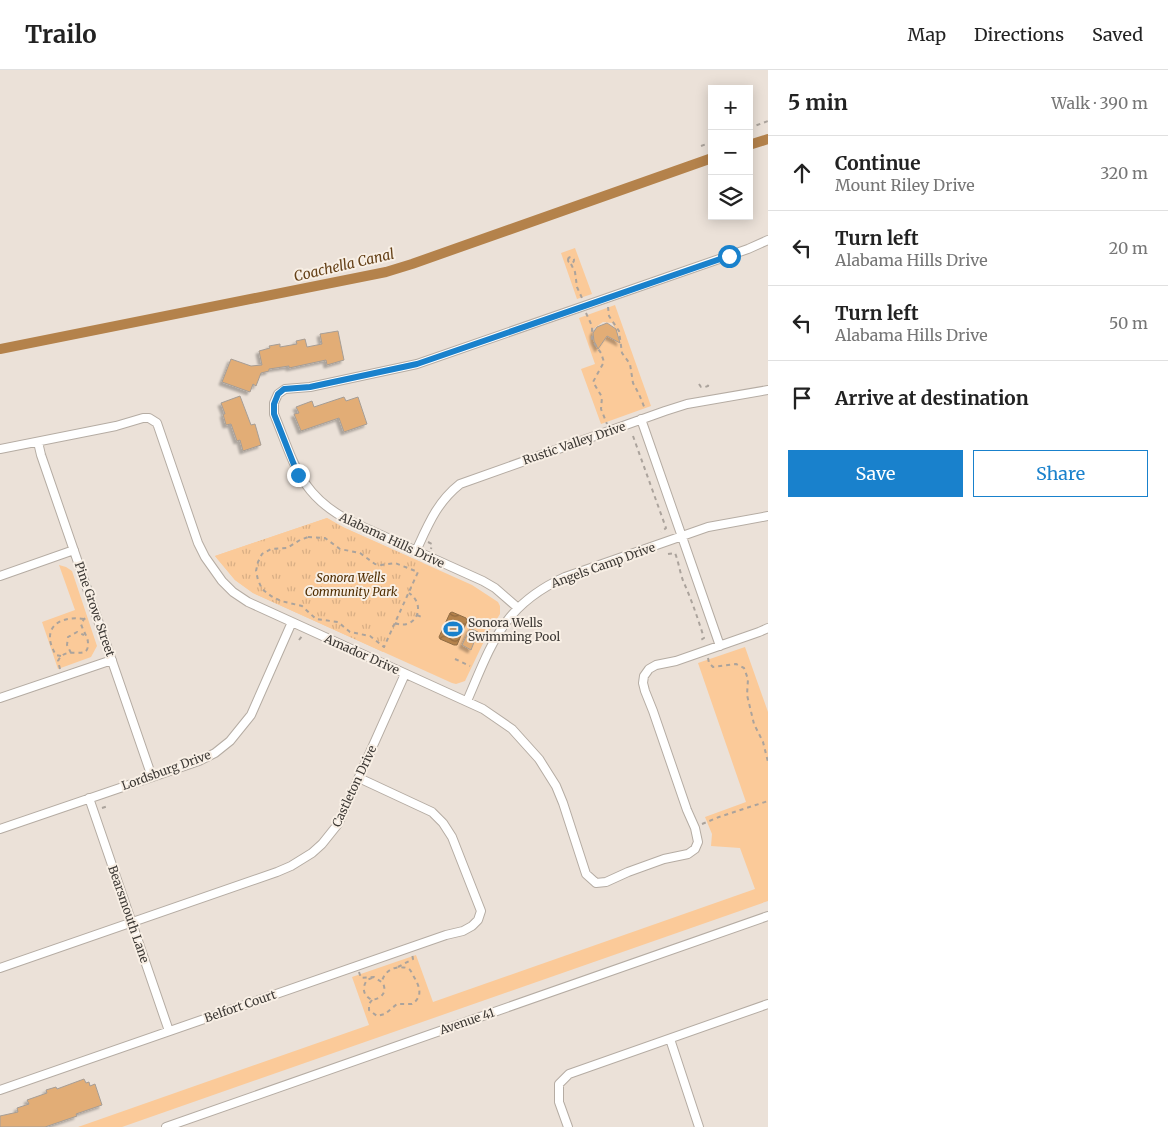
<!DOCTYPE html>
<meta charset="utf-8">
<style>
:root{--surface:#fff;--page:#f2f2f2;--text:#222;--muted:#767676;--line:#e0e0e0;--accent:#1981cc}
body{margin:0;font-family:Merriweather,serif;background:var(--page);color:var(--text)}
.controls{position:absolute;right:15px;top:15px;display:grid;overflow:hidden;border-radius:0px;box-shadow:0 2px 12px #0003}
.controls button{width:45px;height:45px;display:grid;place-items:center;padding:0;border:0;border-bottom:1px solid var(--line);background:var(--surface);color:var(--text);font:25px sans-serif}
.stop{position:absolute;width:15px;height:15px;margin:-11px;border:4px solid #1981cc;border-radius:50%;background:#fff}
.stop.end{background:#1981cc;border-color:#fff;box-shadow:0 1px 5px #0008}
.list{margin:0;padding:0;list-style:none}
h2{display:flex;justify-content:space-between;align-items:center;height:65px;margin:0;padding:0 20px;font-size:21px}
h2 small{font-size:16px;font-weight:400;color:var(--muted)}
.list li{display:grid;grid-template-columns:32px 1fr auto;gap:15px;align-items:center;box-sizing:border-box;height:75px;padding:0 20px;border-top:1px solid var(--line)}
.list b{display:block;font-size:19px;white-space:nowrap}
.list p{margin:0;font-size:16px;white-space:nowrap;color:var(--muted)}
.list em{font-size:16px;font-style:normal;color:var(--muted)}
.actions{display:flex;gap:10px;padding:15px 20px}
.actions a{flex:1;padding:11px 0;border:1px solid var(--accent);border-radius:0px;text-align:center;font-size:18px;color:var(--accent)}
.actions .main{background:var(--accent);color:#fff}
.icon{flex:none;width:28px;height:28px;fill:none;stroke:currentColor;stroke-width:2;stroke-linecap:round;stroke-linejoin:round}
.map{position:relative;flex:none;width:768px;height:1057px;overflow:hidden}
header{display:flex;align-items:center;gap:30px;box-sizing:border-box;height:70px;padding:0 25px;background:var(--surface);border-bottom:1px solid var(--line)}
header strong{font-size:24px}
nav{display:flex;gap:28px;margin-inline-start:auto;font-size:18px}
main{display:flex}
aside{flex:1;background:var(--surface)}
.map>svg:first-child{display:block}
.green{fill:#fbca99;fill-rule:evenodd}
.park{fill:url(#park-tufts)}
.water{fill:url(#water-waves);stroke:#906c44}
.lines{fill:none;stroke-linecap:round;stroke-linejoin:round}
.canal{stroke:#b4824b;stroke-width:10}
.building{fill:#e2ad76;stroke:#a69d95;filter:url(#shadow)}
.street-casing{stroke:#b5aca3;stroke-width:10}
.path{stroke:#aba39c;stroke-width:2;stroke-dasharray:4 4;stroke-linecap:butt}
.street{stroke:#fff;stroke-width:8}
.route{stroke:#1981cc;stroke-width:6}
.labels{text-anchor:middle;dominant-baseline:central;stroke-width:4;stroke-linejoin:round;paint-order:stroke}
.street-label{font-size:12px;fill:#3d3935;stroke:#f8efe5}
.park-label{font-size:12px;font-style:italic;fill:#4f2d00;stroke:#f8efe5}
.poi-label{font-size:12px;fill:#3d3935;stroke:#f8efe5;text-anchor:start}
.water-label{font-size:14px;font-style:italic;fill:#654118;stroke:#f8efe5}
</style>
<header>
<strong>Trailo</strong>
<nav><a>Map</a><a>Directions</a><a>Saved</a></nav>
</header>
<main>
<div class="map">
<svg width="768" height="1057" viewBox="0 0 768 1057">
<defs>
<pattern id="park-tufts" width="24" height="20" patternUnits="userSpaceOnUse" patternTransform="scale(1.25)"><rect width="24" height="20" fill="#fbca99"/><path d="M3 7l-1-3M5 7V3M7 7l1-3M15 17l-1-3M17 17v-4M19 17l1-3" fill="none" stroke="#d8ae84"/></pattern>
<pattern id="water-waves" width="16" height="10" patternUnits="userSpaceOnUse" patternTransform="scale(1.25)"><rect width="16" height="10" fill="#b4824b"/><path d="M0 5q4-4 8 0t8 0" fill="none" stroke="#946b3f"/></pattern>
<filter id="shadow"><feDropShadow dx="-3" dy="3" stdDeviation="1" flood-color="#0004"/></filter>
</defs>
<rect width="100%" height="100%" fill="#ebe1d8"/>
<path class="green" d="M575 178 592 224 577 229 561 183Z
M615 235 651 336 601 354 581 299 595 294 579 248ZM603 252 612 253C616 260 620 263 619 271L601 262 600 269 602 273 598 278 594 271 593 259Z
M327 448 345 458 472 515 498 532 500 536V544L487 565 465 611 456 614 452 613 253 523 235 510 215 486Z
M59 495 66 497 72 501 97 576 91 587 58 599 42 552 75 540Z
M745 577 768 642V831L122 1057H78L369 955 352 907 416 885 433 932 755 819 740 778 711 776 712 764 705 747 746 732 698 593Z"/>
<path class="park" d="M327 448 340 456 423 493 410 522 417 529 422 531 419 544 412 553 410 558H407L405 555H396L383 582 253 523 235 510 215 486Z"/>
<path class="water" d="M452 542 466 548 467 551 457 575H454L440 569 439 567 450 543Z"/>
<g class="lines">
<path class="canal" d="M749 75 768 69
M0 279 386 202 412 194 712 88"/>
</g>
<path class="building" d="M607 253 616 259 620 273 607 266 598 279 594 271 593 263 597 257Z
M338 261 344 290 327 295 326 290 289 298V296L269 299V301L261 303 256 316 253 314 250 322 222 312 231 289 251 296 262 295 259 281 270 278 269 276 280 274V277L297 274 296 271 305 269 307 277 322 274 320 264Z
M240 326 251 355 255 354 261 375 243 381 240 370 237 371 231 354 226 355 223 344H225L221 333Z
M344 327 346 331 358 327 367 354 344 362 339 348 301 361 294 344 299 343 296 337 312 331 314 337Z
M470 558 478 562 471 580 462 575Z
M84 1009 86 1013 89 1012 90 1016 95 1014 102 1035 76 1044 77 1046 45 1057H0V1046L18 1042 17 1038 29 1034 27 1030 47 1023 46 1020 56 1017 57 1019Z"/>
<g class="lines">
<g class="street-casing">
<path id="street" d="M641 349 720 576
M38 372 41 385 152 707
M0 379 116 356 143 348H149L157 353 198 473 205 487 222 511 233 522 248 532 483 639 512 659 539 689 556 716 563 733 586 804 596 813 606 812 628 802 664 789 688 784 695 779 698 772 695 758 687 740 653 641 645 621 643 613 644 606 649 599 656 595 676 591 759 562 768 558
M416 481C428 455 437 432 460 414L665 341 687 334 768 320
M0 506 74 480
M518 538 495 518 483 511 350 451C299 425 294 392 274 344V333L278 324 285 319 310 317 417 294 748 179 768 170
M0 628 112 590
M467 631C492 573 503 535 565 507L708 457 768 446
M89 728 169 961
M0 759 199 691 215 683 230 671 251 645 292 552
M0 898 277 802 291 796 312 783 322 774 338 754 405 604
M670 969 699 1057
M0 1020 446 865 463 861 472 856 478 850 481 841 452 767 443 753 432 742 359 708
M166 1057 768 846
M568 1057 559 1032V1014L569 1004 768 934"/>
</g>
<path class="path" d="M749 58 768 51
M701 76 712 72
M568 190a3 3 0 1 1 6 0a3 3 0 1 1-6 0Z
M571 194 575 202 577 217 582 228
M608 237 609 246 619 261 622 283 630 294 633 313 639 324 645 339
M586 243 592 256V270L601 283 604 292 593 312 602 327 601 339 607 354
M699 314 701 317H705L708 316 709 312
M633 366 666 458 661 462
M308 467 325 468 340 479 360 483 375 494 381 495 395 493 418 502 384 577 370 566 350 562 338 552 316 549 302 536 281 531 271 526 262 519 258 510 256 501 258 492 262 484 271 479 287 478 300 470Z
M428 472 432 474 431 479
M668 484 675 483C679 493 680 504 684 513 692 531 698 549 704 568L699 571
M417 545 424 548
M475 550 488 556
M395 553C416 561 427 535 409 523
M299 570 302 566
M71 583 67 575 68 567 77 562 84 565
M61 586 56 585C40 559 58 545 84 549
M708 588 709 593 713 597 736 594 744 598 748 609 747 625 754 654 763 672 768 692
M455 589 470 596
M60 599 58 591C66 573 89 593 88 573 88 567 83 561 81 554L84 549 88 547
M102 738 108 736
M702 754 719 747 768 731
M398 897 413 889 412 884
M359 902 361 908 374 907 383 913C387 923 382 928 372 930 364 926 361 919 367 910L374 907
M372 930 369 934V940L377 946 385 944 397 934H412C423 927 420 917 414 907 412 904 411 899 407 898 396 895 385 900 382 911"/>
<use href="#street" class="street"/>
</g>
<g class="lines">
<path class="route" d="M298 405 274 344V334L278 324 284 319 310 317 417 294 729 186"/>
</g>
<defs>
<g id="stadium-bare" transform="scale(1.5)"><path d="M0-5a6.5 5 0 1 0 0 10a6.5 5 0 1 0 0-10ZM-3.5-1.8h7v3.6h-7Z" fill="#1981cc" stroke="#f8efe5" stroke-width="2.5" paint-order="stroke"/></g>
</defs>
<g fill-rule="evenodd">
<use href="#stadium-bare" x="453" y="559"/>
</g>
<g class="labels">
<g class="street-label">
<text transform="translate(574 373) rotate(-19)">Rustic Valley Drive</text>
<text transform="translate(392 470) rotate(25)">Alabama Hills Drive</text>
<text transform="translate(603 495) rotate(-20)">Angels Camp Drive</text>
<text transform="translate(95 539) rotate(71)">Pine Grove Street</text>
<text transform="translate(362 584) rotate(24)">Amador Drive</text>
<text transform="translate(166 700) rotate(-20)">Lordsburg Drive</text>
<text transform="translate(354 716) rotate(-65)">Castleton Drive</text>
<text transform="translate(129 844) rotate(71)">Bearsmouth Lane</text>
<text transform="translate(240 936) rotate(-19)">Belfort Court</text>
<text transform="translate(467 951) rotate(-19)">Avenue 41</text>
</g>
<g class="park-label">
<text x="351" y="507">Sonora Wells<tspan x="351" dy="14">Community Park</tspan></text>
</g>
<g class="poi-label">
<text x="468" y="552">Sonora Wells<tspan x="468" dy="14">Swimming Pool</tspan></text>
</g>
<g class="water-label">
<text transform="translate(344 195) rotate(-13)">Coachella Canal</text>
</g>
</g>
</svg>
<div class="controls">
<button>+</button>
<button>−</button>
<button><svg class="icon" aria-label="layers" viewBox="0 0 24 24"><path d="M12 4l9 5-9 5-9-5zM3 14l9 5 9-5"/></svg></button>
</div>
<div class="stop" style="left:729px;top:186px"></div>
<div class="stop end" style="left:298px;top:405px"></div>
</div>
<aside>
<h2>5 min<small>Walk · 390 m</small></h2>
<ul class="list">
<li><svg class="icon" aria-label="ahead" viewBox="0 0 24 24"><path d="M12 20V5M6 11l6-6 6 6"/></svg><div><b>Continue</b><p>Mount Riley Drive</p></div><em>320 m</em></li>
<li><svg class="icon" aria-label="left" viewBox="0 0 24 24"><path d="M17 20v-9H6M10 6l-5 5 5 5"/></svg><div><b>Turn left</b><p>Alabama Hills Drive</p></div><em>20 m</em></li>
<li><svg class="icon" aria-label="left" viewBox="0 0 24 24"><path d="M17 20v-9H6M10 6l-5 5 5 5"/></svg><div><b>Turn left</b><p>Alabama Hills Drive</p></div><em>50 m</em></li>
<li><svg class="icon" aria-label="arrive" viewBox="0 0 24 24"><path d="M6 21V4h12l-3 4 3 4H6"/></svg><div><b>Arrive at destination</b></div></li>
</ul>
<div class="actions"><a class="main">Save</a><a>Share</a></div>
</aside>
</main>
